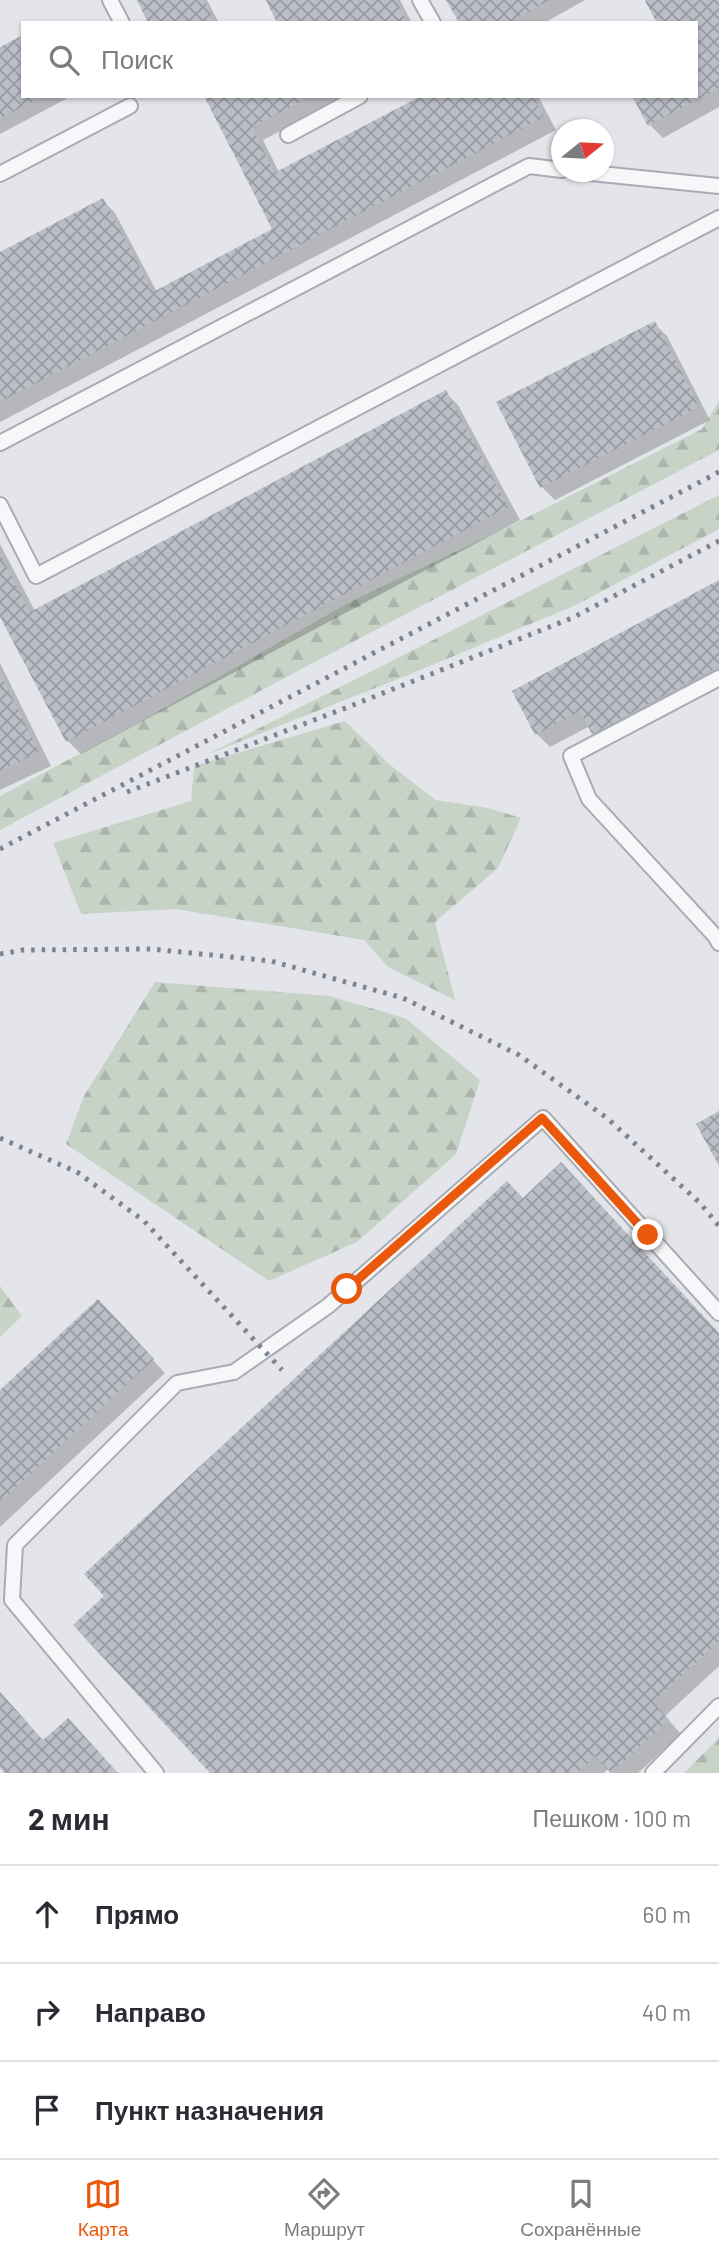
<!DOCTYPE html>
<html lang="ru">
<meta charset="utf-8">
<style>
:root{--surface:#fff;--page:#f7f7f7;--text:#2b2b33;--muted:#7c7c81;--line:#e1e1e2;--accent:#ea580c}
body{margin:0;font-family:Barlow,sans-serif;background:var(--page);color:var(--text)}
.compass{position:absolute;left:551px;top:119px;width:63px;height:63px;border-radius:50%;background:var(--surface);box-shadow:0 2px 5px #0004;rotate:72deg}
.stop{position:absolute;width:21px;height:21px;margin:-16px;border:5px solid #ea580c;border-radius:50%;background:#fff}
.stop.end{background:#ea580c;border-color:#fff;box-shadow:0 2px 7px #0008}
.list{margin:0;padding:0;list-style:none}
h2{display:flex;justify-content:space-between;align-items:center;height:91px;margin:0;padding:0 28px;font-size:30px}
h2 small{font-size:23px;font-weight:400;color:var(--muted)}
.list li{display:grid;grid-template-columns:46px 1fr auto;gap:21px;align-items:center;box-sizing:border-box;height:98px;padding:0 28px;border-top:2px solid var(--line)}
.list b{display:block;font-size:26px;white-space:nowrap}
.list em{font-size:23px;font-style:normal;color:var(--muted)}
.icon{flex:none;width:38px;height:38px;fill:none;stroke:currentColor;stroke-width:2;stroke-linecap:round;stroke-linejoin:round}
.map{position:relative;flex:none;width:719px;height:1773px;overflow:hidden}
.search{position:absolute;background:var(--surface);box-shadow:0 2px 5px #0004;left:21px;right:21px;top:21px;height:77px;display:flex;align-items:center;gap:18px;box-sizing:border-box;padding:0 24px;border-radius:0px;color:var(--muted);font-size:26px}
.sheet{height:385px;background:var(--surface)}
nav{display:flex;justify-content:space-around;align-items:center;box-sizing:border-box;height:98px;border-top:2px solid var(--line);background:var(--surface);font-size:19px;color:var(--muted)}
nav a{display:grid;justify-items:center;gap:4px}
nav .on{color:var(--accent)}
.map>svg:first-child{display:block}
.forest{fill:url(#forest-firs)}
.shadow{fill:#0003}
.building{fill:url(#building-cross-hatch)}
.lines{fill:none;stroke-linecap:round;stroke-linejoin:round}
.lane-casing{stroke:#a9abb4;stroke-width:18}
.lane{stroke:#f6f7f9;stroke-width:14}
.rail{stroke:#7f8292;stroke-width:5;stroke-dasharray:3.5 7;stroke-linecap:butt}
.route{stroke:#ea580c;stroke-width:9}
</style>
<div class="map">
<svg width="719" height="1773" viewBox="0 0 719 1773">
<defs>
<pattern id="forest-firs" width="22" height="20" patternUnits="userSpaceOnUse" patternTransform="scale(1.75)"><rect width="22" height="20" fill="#c7d3c6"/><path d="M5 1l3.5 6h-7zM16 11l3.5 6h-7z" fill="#abb5ab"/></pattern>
<pattern id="building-cross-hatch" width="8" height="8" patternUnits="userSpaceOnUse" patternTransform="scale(1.75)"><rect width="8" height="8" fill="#bcbec7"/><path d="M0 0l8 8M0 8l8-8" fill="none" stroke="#999ba3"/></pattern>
</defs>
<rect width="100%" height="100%" fill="#e4e5ea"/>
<path class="forest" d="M719 401V450L309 665 0 830V796L140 722 348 603 522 520 702 429Z
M719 495V529L576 605 413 673 206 755Z
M345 721 390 765 436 800 488 808 521 818 498 868 435 922 455 1000 388 967 364 940 176 909 81 914 53 843 191 801 194 766Z
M155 982 329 996 405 1018 480 1080 456 1154 357 1242 269 1281 66 1144 84 1096Z
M0 1286 22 1316 0 1337Z
M719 1738V1773H684Z"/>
<path class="shadow" d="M139 0H207L219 23H150Z
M267 0H363L364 2 368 0H400L412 23H279Z
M448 0H585L544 23H461Z
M650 0H719V107L663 138 650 125 696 96V23Z
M0 49 23 96H65L66 99 0 134Z
M206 96H351L263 140 279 172 424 96H538L556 130 0 422V254L102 200 115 213 157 292 275 230Z
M654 323 667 336 710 420 555 500 542 487Z
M445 392 458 405 520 520 81 754 68 741 0 612V544L35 611Z
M719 582V686L606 746 593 733 590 726 550 747 537 734Z
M0 663 51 766 0 790Z
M523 1200 719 1335V1666L665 1716 681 1734 638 1773H613L609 1768 604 1773H212Z
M111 1315 165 1373 0 1527V1393Z"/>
<path class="building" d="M137 0H204L215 23H148Z
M266 0H357L359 3 364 0H396L407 23H277Z
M446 0H549L508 23H459Z
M646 0H719V88L648 126 632 96H696V23H657L645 1Z
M23 35V96H42L0 119V47Z
M204 96H312L252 127 274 173 421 96H533L544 117 0 402V252L103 198 153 292 272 229Z
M655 321 699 407 540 488 496 402Z
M446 390 508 507 66 742 0 617V554L30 612Z
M719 580V666L592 734 580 711 535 735 512 691Z
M0 673 39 752 0 771Z
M719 1111V1166L696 1124Z
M561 1162 719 1333V1641L653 1702 669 1720 611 1773 595 1756 577 1773H210L73 1625 104 1596 84 1574 507 1181 523 1198Z
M98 1299 154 1359 0 1502V1390Z
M0 1692 43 1740 68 1718 118 1773H4L0 1768Z"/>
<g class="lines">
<g class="lane-casing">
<path id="lane" d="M110 0 122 23
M420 0 433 23
M288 135 360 96
M581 172 719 186
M0 174 130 106
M0 443 529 166 562 170
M0 505 36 576 719 218
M719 678 571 756 589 799 715 936 719 943
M156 1773 12 1600 15 1545 177 1383 234 1372 328 1306 543 1118 719 1313
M653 1773 719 1706"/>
</g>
<use href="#lane" class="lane"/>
<path class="rail" d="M127 792 348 707 572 618 719 541
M0 849 719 472
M0 954 23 950 151 949 271 961 403 998 519 1055 607 1118 700 1203 719 1226
M0 1138 77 1172 144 1221 282 1370"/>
</g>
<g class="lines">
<path class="route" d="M347 1289 542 1118 648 1235"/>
</g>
</svg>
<svg class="compass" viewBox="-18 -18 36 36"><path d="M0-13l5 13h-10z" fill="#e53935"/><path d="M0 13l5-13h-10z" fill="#7c7c81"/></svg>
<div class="stop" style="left:347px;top:1289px"></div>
<div class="stop end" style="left:648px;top:1235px"></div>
<div class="search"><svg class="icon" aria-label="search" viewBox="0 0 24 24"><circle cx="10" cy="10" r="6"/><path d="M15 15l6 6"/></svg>Поиск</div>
</div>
<section class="sheet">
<h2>2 мин<small>Пешком · 100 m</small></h2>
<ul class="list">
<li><svg class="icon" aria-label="ahead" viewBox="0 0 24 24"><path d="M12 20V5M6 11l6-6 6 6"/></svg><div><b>Прямо</b></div><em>60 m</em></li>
<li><svg class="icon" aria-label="right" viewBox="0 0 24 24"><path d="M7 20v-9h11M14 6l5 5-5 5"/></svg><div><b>Направо</b></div><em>40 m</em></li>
<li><svg class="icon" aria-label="arrive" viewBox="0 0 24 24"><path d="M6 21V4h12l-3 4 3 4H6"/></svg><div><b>Пункт назначения</b></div></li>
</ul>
</section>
<nav>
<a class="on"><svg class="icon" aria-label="map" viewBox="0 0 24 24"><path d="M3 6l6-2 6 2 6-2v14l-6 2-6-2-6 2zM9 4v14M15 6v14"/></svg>Карта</a>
<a><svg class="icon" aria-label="directions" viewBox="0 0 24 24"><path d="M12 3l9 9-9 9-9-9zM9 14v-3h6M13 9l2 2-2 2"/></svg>Маршрут</a>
<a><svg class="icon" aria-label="saved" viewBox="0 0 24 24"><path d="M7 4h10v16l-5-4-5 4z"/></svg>Сохранённые</a>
</nav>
